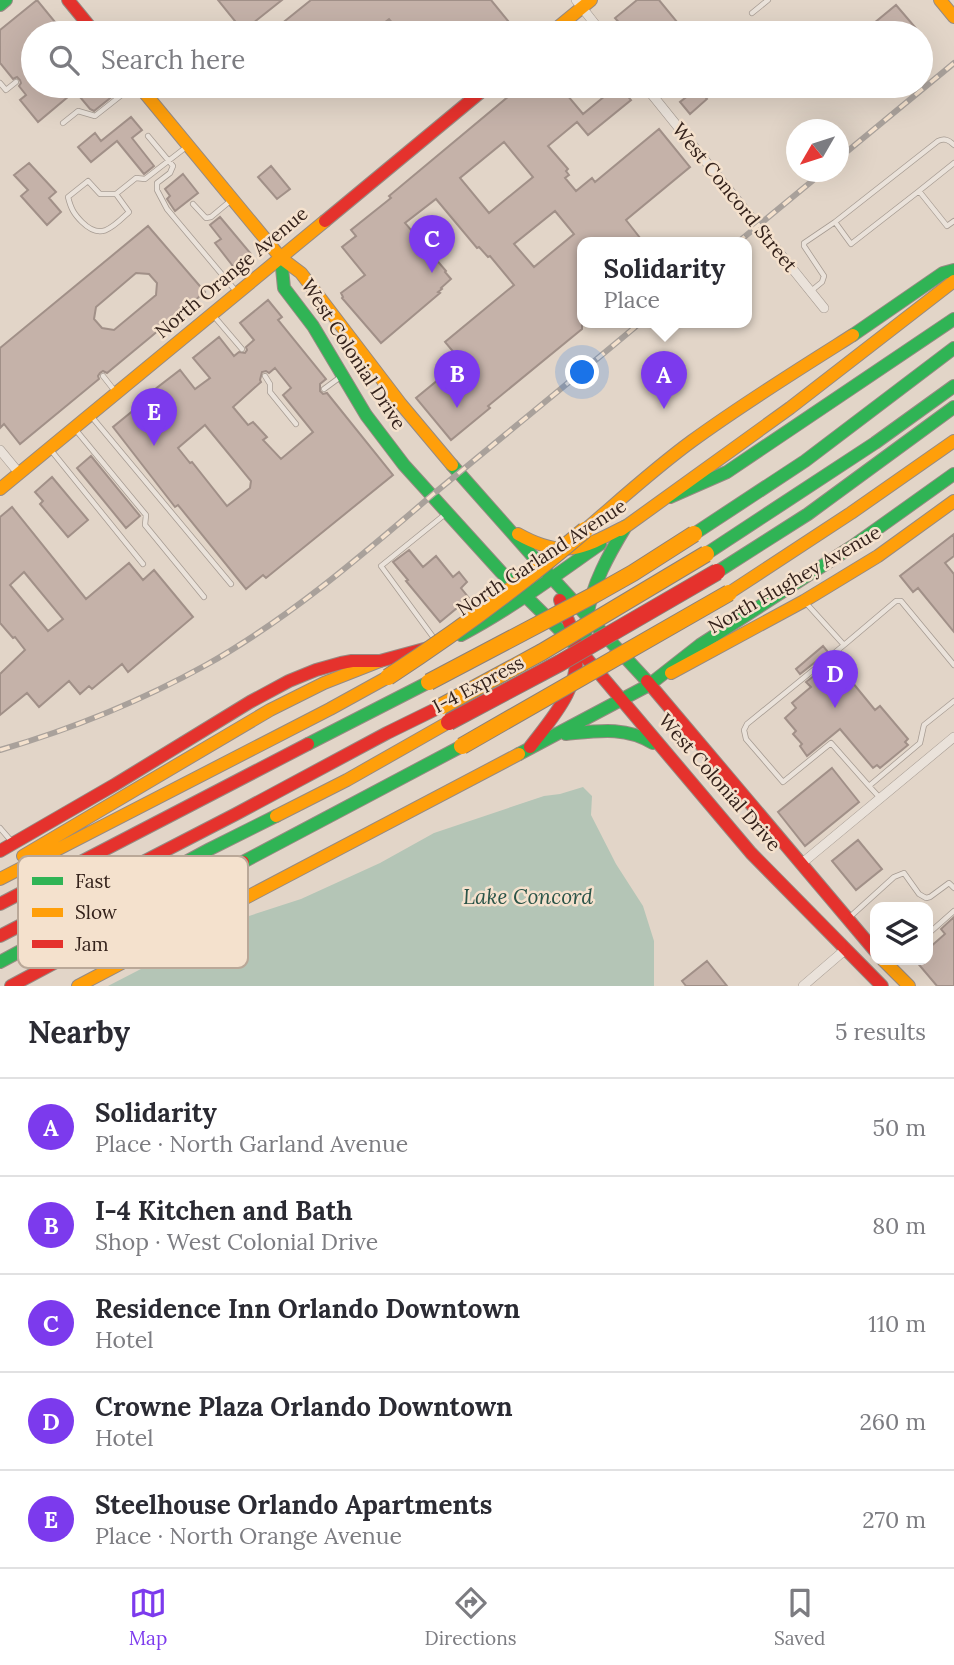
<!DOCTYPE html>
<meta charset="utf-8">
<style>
:root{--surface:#fff;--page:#f2f2f3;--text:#2b2b33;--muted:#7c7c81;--line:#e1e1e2;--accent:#7c3aed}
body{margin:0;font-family:Lora,serif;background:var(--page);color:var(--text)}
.controls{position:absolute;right:21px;bottom:21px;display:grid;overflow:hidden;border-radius:14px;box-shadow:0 7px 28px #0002}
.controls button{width:63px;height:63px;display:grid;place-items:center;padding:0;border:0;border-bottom:2px solid var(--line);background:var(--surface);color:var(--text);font:35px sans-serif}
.compass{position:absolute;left:786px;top:119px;width:63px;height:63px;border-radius:50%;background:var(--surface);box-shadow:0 7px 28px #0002;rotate:231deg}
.you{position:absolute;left:583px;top:373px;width:24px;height:24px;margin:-18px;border:5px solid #fff;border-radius:50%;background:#1a73e8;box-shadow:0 0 0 10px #1a73e833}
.badge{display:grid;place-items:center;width:46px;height:46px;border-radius:50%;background:var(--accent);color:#fff;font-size:23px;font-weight:700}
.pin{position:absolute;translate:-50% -58px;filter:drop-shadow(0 2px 4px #0008)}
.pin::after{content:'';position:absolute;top:37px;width:24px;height:21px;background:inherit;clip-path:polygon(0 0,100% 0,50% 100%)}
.popup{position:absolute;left:577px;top:237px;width:175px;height:91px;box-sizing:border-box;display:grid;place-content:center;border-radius:14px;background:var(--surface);filter:drop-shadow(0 2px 5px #0005);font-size:23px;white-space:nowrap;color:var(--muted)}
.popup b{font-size:26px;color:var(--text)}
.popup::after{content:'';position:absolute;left:50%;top:100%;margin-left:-14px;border:14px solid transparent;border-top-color:var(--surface)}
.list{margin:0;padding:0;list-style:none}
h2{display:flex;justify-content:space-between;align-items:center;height:91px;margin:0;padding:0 28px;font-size:30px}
h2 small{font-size:23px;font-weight:400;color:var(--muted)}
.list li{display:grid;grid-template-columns:46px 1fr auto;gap:21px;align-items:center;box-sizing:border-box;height:98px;padding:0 28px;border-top:2px solid var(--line)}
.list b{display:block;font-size:26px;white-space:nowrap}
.list p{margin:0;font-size:23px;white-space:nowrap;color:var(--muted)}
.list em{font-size:23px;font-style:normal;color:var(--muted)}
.icon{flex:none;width:38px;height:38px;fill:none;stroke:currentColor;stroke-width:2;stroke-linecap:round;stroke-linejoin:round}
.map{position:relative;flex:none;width:954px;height:986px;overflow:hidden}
.search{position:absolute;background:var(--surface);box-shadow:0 7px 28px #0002;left:21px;right:21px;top:21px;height:77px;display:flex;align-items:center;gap:18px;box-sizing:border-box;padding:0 24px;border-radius:38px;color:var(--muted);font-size:26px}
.sheet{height:581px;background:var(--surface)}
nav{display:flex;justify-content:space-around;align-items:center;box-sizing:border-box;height:98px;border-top:2px solid var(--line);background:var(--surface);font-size:19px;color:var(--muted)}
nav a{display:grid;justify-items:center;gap:4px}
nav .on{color:var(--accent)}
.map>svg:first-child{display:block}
.water{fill:#b4c5b6}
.pier{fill:#e2d5c8}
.building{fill:#c5b2a9;stroke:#a19088;stroke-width:2;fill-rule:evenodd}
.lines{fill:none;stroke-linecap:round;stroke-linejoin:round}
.lane-casing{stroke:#a69b92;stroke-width:6}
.street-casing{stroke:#a69b92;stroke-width:10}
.fast-casing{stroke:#968a82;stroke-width:14}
.slow-casing{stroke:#968a82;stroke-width:14}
.jam-casing{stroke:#968a82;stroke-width:14}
.lane{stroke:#eae2da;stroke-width:4.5}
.street{stroke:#eae2da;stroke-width:9}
.fast{stroke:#30b455;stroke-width:12}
.slow{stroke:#ff9f0a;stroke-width:12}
.jam{stroke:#e5322d;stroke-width:12}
.rail-casing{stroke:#a9a19b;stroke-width:6}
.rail{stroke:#f4e1cd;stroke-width:3.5;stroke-dasharray:10;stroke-linecap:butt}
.slow-bridge-casing{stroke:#8c8079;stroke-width:18;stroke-linecap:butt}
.jam-bridge-casing{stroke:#8c8079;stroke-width:18;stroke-linecap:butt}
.slow-bridge{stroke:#ff9f0a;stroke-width:16}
.jam-bridge{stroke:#e5322d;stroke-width:16}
.labels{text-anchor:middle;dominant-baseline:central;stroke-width:5;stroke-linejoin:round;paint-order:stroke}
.street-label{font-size:19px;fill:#34221b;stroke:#f4e1cd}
.water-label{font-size:21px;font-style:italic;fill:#2a5448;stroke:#f4e1cd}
.key{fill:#f4e1cd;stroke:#baa898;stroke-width:2}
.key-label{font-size:19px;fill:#34221b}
</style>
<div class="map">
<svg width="954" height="986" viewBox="0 0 954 986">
<rect width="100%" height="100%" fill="#e2d5c8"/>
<path class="water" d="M583 787 592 796 591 815 616 864 643 906 654 941V986H84L215 927 301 899 380 863 434 833 544 796 560 794Z"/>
<path class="pier" d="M226 920 228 924 108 986H80L214 924Z"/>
<path class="building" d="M37 0 64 33H33V86H107L114 95 94 111 90 109 75 91 38 122 20 100 26 95 19 86 21 83 20 80 17 77 13 79 0 63V30Z
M218 0H282L243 31Z
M311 0H491L513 27 505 33H401L389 19 371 33H270Z
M637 0H659L682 28 675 33H628L615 18Z
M896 5 920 33H862Z
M521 86H578L567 95 583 114 617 86H619L631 100 588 135 577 122 548 146 568 169 566 171 569 175 565 178 576 191 592 178 595 182 659 129 690 167 626 220 644 243H582V329L488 406 490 408 451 440 416 398 461 361 445 342 514 285 490 256 488 257 479 247 477 248 436 199 405 223 446 271 445 272 451 279 441 288 442 289 438 292 440 293 381 343 342 298 343 297 341 293 365 275 342 247 356 236 351 230 391 198 389 196ZM504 142 533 177 489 213 460 178ZM555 211 574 234 534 267 514 244Z
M698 88 707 99 690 114 680 102Z
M131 117 142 130 132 138 154 166 144 174 117 141 91 162 78 147 95 133 101 141Z
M29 163 56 192 49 198 61 212 47 225 21 196 28 190 14 175Z
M271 166 290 189 277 199 258 177Z
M183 174 198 193 175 211 167 199 170 196 165 189Z
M220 217 251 254 250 258 236 270 215 243 221 239 210 225Z
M148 226 205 292 107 373 103 371 100 373 98 376 99 379 20 444 4 424 0 428V348ZM136 273 149 274 157 283 156 295 114 330 102 328 94 319 96 307Z
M268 300 282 317 278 320 326 379 320 384V391L323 394 327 393 393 475 266 578 263 575 246 589 178 505 175 507 113 427 140 405 154 423 170 410 154 390 180 370 195 389 210 378 193 358 219 337 234 356 239 352 245 353 247 350 246 347 254 340 240 323ZM275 368 291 388 283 395 313 432 281 459 263 440 267 437 253 422 248 425 233 407 261 382 260 380 262 372 266 371 269 373ZM205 425 251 481 250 488 227 506 192 462 190 463 178 448Z
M91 456 140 516 126 528 77 468Z
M52 477 88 520 68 537 40 504 43 501 35 492Z
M12 507 86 599 129 563 143 580 154 570 193 617 128 672 122 664 92 689 89 686 80 694 69 681 39 707 27 693 0 715V674L25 650 15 637 13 638 0 623V517ZM24 572 63 619 48 631 10 585Z
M954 534V556L945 563 954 574V632L918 588 913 592 900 576Z
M409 550 423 567 436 556 453 577 459 572 467 582 461 588 469 598 440 622 406 581 408 580 393 562Z
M823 646 828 652 800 674 796 669Z
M834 660 875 710 880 706 908 739 905 742 908 745 880 768 877 765 873 768 840 729 807 756 800 746 802 744 793 734 796 731 785 718 796 708 792 703 811 687 806 682Z
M832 768 859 802 805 846 778 812Z
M858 840 882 869 856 890 832 861Z
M954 917V986H937L915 960H928V949L945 934 941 929Z
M707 961 727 986H686L682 981Z"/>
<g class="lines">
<g class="lane-casing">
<path id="lane" d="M752 13 768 0
M0 83 6 90 16 82
M63 123 78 111 95 116 133 86
M148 136 173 166 170 173 157 183V190L167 209 235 290
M954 145C949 140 945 138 938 141L835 222 851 244 919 191 947 226 954 221
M919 191 954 163
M116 194H100L88 181 68 197C71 209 74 214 82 222 101 241 113 227 129 212L116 194 136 178 145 179 185 148
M193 204 206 218 211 217 229 202
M811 291 822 282 824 276 804 246V243L835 222
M213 315 242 349
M103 376 114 390
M265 376 270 384V392L296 424
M324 389 339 378
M91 416 231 584
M75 429 146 515 145 525 204 597
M50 449 143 564
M806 603 844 645 896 601H901L954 665
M436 641 381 566 443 516
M844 645 747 724 744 730 746 739 783 782 831 743 869 786 920 743 924 725 954 701
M869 786 880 798
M0 828 13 843
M851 916 894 877 904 873 919 894 926 898 930 897 949 883 954 888
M928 934 954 911"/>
</g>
<g class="street-casing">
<path id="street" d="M576 0 602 33
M645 86 824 308
M0 450 19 473
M801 864 954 737
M803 986 846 949"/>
</g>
<g class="fast-casing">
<path id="fast" d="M0 5 6 0
M281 258 284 288 313 326 366 415 404 465 501 572 577 647
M853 335 943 273 954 270
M452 465 552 578 647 681
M670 497 727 472 954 319
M694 534 805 461 954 348
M706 554 875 443 954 386
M717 572 808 514 954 407
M461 635C510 609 555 576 600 544
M584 656C585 643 585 630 587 617 592 584 609 554 626 526
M566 734C597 731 625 726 653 743
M308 744 429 682
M519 754 649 685 700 645 853 546 954 474
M243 862 462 746
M0 962 210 849 276 816"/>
</g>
<g class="slow-casing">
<path id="slow" d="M940 0 954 17
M551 33 591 0
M139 86 281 258 301 273 400 403 452 465
M0 489 325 221
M585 530C620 500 655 468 692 441 744 403 799 369 853 335
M621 530 790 408 954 281
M518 534C564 560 583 548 626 526
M729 593 851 513 954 441
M671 673 804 601 878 556 954 501
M276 816 347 780 449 722
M23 856 270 710 324 683 380 661
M0 879 330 709 388 677
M883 960 909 986
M78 986 519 754"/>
</g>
<g class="jam-casing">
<path id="jam" d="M68 0 95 33
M325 221 488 86
M577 647 751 853 882 986
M647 681 875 951
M530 747C552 718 582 686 576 646 574 630 565 615 560 600
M0 851 116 784 250 702 289 681 316 670 341 663 352 661H380L428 648
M0 904 308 744
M0 936 236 814 387 733 442 706
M11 986 243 862"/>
</g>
<use href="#lane" class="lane"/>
<use href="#street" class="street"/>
<use href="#fast" class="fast"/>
<use href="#slow" class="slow"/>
<use href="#jam" class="jam"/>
<g class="rail-casing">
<path id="rail" d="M838 159 954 63
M737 243 823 172
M0 750C72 729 141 701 206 665 288 619 360 557 431 496 501 438 571 381 640 323"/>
</g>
<use href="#rail" class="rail"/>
<g class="slow-bridge-casing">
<path id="slow-bridge" d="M388 677C457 632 522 584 585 530
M429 682 594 595 633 573 694 534
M442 706 542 652 706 554
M462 746 729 593"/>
</g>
<g class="jam-bridge-casing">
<path id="jam-bridge" d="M449 722 560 663 717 572"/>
</g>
<use href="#slow-bridge" class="slow-bridge"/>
<use href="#jam-bridge" class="jam-bridge"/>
</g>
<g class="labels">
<g class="street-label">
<text transform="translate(735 197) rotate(51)">West Concord Street</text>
<text transform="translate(231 272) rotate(-40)">North Orange Avenue</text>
<text transform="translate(354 354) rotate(57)">West Colonial Drive</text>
<text transform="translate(541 557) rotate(-33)">North Garland Avenue</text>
<text transform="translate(794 579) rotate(-30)">North Hughey Avenue</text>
<text transform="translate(478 684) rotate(-28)">I-4 Express</text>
<text transform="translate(720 782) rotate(49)">West Colonial Drive</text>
</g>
<g class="water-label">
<text x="528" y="896">Lake Concord</text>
</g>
</g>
<rect x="18" y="856" width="230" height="112" rx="10" class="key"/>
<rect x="32" y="877" width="31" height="8" fill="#30b455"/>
<rect x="32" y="908" width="31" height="9" fill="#ff9f0a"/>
<rect x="32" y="940" width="31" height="8" fill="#e5322d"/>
<g class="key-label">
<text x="75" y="888">Fast</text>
<text x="75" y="919">Slow</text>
<text x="75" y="951">Jam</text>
</g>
</svg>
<div class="controls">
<button><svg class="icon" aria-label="layers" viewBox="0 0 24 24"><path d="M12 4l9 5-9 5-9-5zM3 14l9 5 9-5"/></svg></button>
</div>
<svg class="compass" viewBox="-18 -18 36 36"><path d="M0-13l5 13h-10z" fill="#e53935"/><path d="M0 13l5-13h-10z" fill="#7c7c81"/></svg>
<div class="you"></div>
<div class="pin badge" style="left:664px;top:409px">A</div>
<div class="popup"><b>Solidarity</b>Place</div>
<div class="pin badge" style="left:457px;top:408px">B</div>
<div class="pin badge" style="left:432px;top:273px">C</div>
<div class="pin badge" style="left:835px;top:708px">D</div>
<div class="pin badge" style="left:154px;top:446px">E</div>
<div class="search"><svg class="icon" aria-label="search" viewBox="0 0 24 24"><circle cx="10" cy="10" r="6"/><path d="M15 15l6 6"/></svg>Search here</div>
</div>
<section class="sheet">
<h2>Nearby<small>5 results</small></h2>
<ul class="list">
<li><span class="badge">A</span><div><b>Solidarity</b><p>Place · North Garland Avenue</p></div><em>50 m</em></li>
<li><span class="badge">B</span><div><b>I-4 Kitchen and Bath</b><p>Shop · West Colonial Drive</p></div><em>80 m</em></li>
<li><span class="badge">C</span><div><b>Residence Inn Orlando Downtown</b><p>Hotel</p></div><em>110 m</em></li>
<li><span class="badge">D</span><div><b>Crowne Plaza Orlando Downtown</b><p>Hotel</p></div><em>260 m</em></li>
<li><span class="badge">E</span><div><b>Steelhouse Orlando Apartments</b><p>Place · North Orange Avenue</p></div><em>270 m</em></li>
</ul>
</section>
<nav>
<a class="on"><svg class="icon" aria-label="map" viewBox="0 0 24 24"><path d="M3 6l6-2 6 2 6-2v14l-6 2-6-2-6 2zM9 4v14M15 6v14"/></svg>Map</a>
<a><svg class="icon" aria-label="directions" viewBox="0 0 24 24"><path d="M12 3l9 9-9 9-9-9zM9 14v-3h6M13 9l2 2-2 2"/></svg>Directions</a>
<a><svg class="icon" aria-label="saved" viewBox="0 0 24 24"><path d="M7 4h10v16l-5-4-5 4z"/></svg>Saved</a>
</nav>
